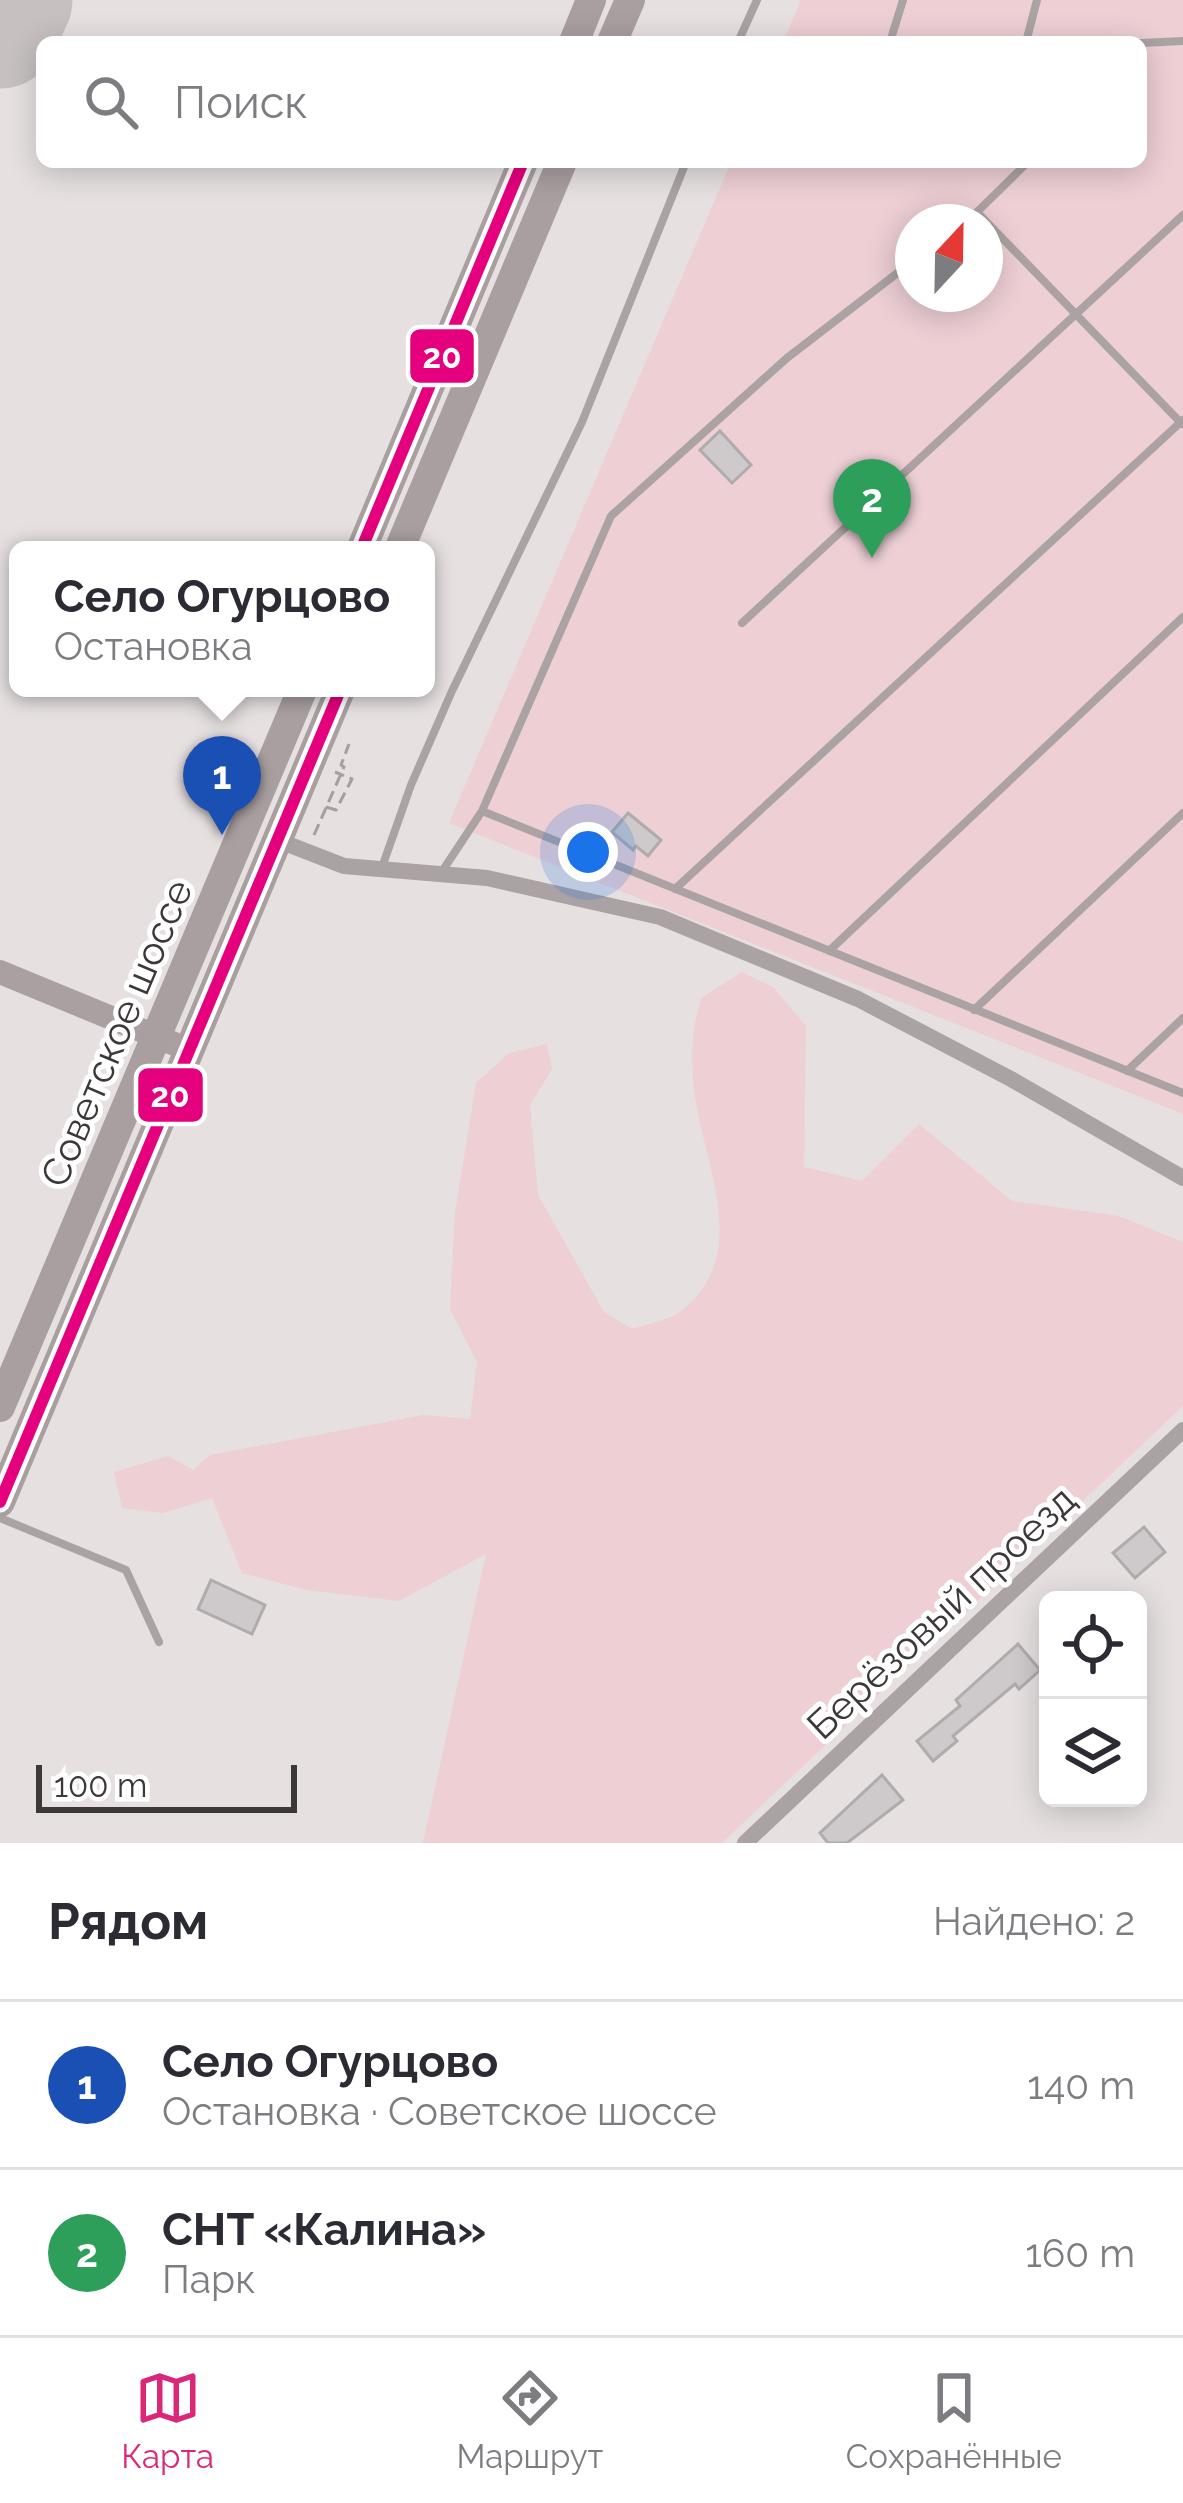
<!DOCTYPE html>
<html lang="ru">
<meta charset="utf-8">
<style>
:root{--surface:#fff;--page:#f7f7f7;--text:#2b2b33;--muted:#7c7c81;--line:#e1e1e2;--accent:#db2777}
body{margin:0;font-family:Raleway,sans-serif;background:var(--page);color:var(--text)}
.controls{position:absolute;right:36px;bottom:36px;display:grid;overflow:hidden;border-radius:18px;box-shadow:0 6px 30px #0003}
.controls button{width:108px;height:108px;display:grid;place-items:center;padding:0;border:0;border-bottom:3px solid var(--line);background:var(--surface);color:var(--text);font:60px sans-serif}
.compass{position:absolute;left:895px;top:204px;width:108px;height:108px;border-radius:50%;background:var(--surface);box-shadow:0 6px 30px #0003;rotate:22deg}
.scale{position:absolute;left:36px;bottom:30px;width:261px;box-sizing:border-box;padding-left:12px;border:6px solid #3c3839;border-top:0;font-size:33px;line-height:42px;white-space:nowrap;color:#3c3839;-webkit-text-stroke:9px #fff;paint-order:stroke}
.you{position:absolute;left:588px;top:852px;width:42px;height:42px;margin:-30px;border:9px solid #fff;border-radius:50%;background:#1a73e8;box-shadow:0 0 0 18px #1a73e833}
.badge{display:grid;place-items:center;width:78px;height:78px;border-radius:50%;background:var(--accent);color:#fff;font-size:39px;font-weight:700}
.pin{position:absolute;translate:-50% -99px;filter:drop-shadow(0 3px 6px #0008)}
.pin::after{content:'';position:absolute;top:63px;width:42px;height:36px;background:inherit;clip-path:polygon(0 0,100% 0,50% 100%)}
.popup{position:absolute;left:9px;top:541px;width:426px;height:156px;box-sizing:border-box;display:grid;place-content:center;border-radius:18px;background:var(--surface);filter:drop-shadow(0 3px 9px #0005);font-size:39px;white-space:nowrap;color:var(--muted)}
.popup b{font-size:45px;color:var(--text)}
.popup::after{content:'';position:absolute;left:50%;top:100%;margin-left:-24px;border:24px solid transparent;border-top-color:var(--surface)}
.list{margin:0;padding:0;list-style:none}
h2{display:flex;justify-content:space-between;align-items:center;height:156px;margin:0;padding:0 48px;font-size:51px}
h2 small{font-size:39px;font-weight:400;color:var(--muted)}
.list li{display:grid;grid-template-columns:78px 1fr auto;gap:36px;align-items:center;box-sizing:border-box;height:168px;padding:0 48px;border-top:3px solid var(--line)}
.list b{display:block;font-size:45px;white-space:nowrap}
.list p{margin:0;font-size:39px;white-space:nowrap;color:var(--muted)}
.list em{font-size:39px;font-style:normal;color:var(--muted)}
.icon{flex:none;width:66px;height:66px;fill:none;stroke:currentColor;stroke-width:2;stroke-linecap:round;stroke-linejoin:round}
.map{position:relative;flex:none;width:1183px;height:1843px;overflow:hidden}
.search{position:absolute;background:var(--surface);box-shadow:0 6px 30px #0003;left:36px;right:36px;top:36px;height:132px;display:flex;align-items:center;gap:30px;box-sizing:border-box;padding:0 42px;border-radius:18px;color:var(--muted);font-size:45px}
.sheet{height:492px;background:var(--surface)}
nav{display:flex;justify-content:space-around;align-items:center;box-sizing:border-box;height:168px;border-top:3px solid var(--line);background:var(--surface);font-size:33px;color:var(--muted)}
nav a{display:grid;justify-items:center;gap:6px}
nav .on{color:var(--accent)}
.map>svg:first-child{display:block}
.green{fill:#edcfd4;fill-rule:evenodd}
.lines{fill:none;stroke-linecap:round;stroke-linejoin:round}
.runway{stroke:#c6c0c0;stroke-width:117}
.building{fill:#cec9ca;stroke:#b0abac;stroke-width:3}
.path{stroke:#a69fa0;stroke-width:3;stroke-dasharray:12 6;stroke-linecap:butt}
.lane{stroke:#aaa2a3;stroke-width:8}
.street{stroke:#aaa2a3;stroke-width:16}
.secondary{stroke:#aaa0a2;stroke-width:24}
.highway{stroke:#a99fa0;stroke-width:30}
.bus-1-casing{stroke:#fff;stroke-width:21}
.bus-1{stroke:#e5007d;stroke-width:12}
.labels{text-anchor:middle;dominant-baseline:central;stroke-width:10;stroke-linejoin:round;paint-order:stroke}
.street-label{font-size:39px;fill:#3c3839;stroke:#fff}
.line-badge{stroke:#fff;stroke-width:4.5}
.badge-label{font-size:33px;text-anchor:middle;font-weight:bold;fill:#fff}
</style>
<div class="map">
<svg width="1183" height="1843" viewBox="0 0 1183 1843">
<rect width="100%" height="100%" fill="#e6e0e1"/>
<path class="green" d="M801 0H1183V1114L449 823 731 162H1141V42H783ZM913 222H985V294H913Z
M742 972 773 987 806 1026 804 1167 862 1181 919 1124 1012 1201 1119 1216 1183 1242V1406L722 1843H423L486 1554 399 1601 307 1590 242 1573 212 1498 163 1513 122 1508 114 1472 168 1456 193 1470 210 1455 423 1415 470 1419 477 1362 450 1309 455 1213 476 1083 509 1053 547 1044 552 1069 530 1105 538 1195 604 1312 632 1329C647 1324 672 1320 684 1309 753 1250 702 1162 694 1089 690 1057 692 1029 701 998Z"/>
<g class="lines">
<path class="runway" d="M0 30 14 0"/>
</g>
<path class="building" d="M720 431 751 465 732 483 700 450Z
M628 813 661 840 648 856 636 846 633 850 612 832Z
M1144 1527 1165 1552 1135 1578 1113 1553Z
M211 1580 265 1605 252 1634 198 1609Z
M1018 1644 1040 1670 1019 1689 1015 1684 953 1736 957 1741 933 1761 917 1741 960 1706 956 1700Z
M882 1775 903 1800 847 1843H828L820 1833Z"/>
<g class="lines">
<path class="path" d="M326 807 336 810 352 779 335 772
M314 835 344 767 341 765 349 744"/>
<path class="lane" d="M738 42 757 0
M890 42 903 0
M1026 42 1037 0
M1141 43 1183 41
M977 212 1028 162
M964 222 977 212 1182 424
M742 623 1183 215
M482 811 611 516 787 358 913 261
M381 870 411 785 452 691 582 422 686 162
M441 873 482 811 1183 1093
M675 889 1183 420
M829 951 1183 617
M974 1010 1183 813
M1127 1071 1183 1018
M0 1518 126 1570 159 1642"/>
<path class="street" d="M277 840 344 866 487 878 660 917 858 999 1011 1079 1183 1178
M745 1843 1183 1430"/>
<path class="secondary" d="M0 972 189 1050"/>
<path class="highway" d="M574 42 591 0
M612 42 630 0
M361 550 523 162
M399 550 562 162
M0 1407 303 688
M0 1502 341 688"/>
<g class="bus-1-casing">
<path id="bus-1" d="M361 550 523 162
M0 1502 341 688"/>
</g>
<use href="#bus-1" class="bus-1"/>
</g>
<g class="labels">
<g class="street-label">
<text transform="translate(116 1033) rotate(-67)">Советское шоссе</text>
<text transform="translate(941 1612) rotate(-43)">Берёзовый проезд</text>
</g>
</g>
<g class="line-badge">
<rect x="408" y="327" width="68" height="58" rx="12" fill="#e5007d"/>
<rect x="136" y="1066" width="69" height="58" rx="12" fill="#e5007d"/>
</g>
<g class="badge-label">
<text x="442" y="368">20</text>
<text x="170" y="1107">20</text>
</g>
</svg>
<div class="controls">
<button><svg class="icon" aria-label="locate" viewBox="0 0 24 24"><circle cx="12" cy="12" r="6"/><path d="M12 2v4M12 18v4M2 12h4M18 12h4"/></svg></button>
<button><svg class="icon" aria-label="layers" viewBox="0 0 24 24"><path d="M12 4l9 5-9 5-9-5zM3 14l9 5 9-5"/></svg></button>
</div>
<svg class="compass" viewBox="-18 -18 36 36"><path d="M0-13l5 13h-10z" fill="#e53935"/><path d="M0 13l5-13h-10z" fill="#7c7c81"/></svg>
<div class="scale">100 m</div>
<div class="you"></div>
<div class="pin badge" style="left:222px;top:835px;background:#1a4fb4">1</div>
<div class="popup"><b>Село Огурцово</b>Остановка</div>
<div class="pin badge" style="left:872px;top:558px;background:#2e9e5b">2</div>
<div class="search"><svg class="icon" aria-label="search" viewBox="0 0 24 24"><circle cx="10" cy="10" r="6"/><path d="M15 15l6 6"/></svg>Поиск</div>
</div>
<section class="sheet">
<h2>Рядом<small>Найдено: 2</small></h2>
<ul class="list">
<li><span class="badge" style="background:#1a4fb4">1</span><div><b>Село Огурцово</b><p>Остановка · Советское шоссе</p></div><em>140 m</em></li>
<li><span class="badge" style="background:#2e9e5b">2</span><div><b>СНТ «Калина»</b><p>Парк</p></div><em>160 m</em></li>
</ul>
</section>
<nav>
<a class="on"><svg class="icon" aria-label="map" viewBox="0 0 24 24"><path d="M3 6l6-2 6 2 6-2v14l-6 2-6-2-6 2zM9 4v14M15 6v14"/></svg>Карта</a>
<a><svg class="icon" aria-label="directions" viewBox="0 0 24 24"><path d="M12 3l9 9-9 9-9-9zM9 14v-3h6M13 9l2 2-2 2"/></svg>Маршрут</a>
<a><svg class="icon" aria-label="saved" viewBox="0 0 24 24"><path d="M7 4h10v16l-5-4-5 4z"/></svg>Сохранённые</a>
</nav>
